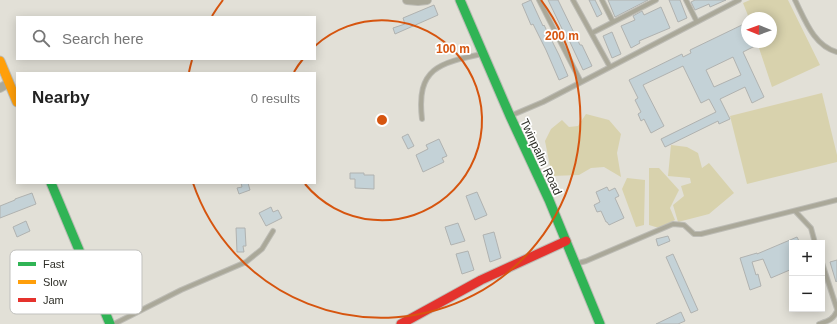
<!DOCTYPE html>
<meta charset="utf-8">
<style>
:root{--surface:#fff;--page:#f2f2f2;--text:#222;--muted:#767676;--line:#e0e0e0}
body{margin:0;font-family:Helvetica,sans-serif;background:var(--page);color:var(--text)}
.controls{position:absolute;right:12px;bottom:12px;display:grid;overflow:hidden;border-radius:0px;box-shadow:0 2px 10px #0003}
.controls button{width:36px;height:36px;display:grid;place-items:center;padding:0;border:0;border-bottom:1px solid var(--line);background:var(--surface);color:var(--text);font:20px sans-serif}
.compass{position:absolute;left:741px;top:12px;width:36px;height:36px;border-radius:50%;background:var(--surface);box-shadow:0 2px 10px #0003;rotate:271deg}
.list{margin:0;padding:0;list-style:none}
h2{display:flex;justify-content:space-between;align-items:center;height:52px;margin:0;padding:0 16px;font-size:17px}
h2 small{font-size:13px;font-weight:400;color:var(--muted)}
.icon{flex:none;width:22px;height:22px;fill:none;stroke:currentColor;stroke-width:2;stroke-linecap:round;stroke-linejoin:round}
.map{position:relative;flex:none;width:837px;height:324px;overflow:hidden}
.search{position:absolute;background:var(--surface);box-shadow:0 2px 10px #0003;left:16px;top:16px;width:300px;height:44px;display:flex;align-items:center;gap:10px;box-sizing:border-box;padding:0 14px;border-radius:0px;color:var(--muted);font-size:15px}
.panel{position:absolute;background:var(--surface);box-shadow:0 2px 10px #0003;left:16px;top:72px;width:300px;height:112px;border-radius:0px}
.map>svg:first-child{display:block}
.green{fill:#d8d2ad}
.building{fill:#c4d2d7;stroke:#b0b2b0;fill-rule:evenodd}
.lines{fill:none;stroke-linecap:round;stroke-linejoin:round}
.lane-casing{stroke:#bdbcb5;stroke-width:6}
.street-casing{stroke:#bdbcb5;stroke-width:10}
.fast-casing{stroke:#bdbcb5;stroke-width:11}
.slow-casing{stroke:#bdbcb5;stroke-width:11}
.jam-casing{stroke:#bdbcb5;stroke-width:11}
.lane{stroke:#aaa899;stroke-width:4}
.street{stroke:#aaa899;stroke-width:8}
.fast{stroke:#30b455;stroke-width:9}
.slow{stroke:#ff9f0a;stroke-width:9}
.jam{stroke:#e5322d;stroke-width:9}
.ring{fill:none;stroke:#d6550f;stroke-width:2}
.labels{text-anchor:middle;dominant-baseline:central;stroke-width:3.5;stroke-linejoin:round;paint-order:stroke}
.street-label{font-size:12px;fill:#2f2f28;stroke:#fff}
.key{fill:#fff;stroke:#c1c1be;stroke-width:1}
.key-label{font-size:11px;fill:#2f2f28}
.centre{fill:#d6550f;stroke:#fff;stroke-width:2}
.ring-label{font-size:12px;text-anchor:middle;font-weight:bold;fill:#d6550f;stroke:#fff;stroke-width:3.5;stroke-linejoin:round;paint-order:stroke}
</style>
<div class="map">
<svg width="837" height="324" viewBox="0 0 837 324">
<rect width="100%" height="100%" fill="#e2e0d7"/>
<path class="green" d="M750 0H788L820 65 772 87 757 42H771V18H749L743 3Z
M822 93 837 155V162L747 184 730 116Z
M586 114 609 120 621 134 617 153 621 177 604 167 591 168 579 175 552 176 545 141 551 129 562 120 569 127 578 126Z
M671 145 687 147 698 153 702 168 709 163 734 193 709 214 678 222 673 205 684 196 681 186 691 183 690 178 668 176Z
M649 168H659L679 190 670 208 675 220 659 228 649 225Z
M627 178 645 180 644 225 636 227 622 189Z"/>
<path class="building" d="M531 0 543 26 544 25 559 55 568 76 559 80 546 50 533 24 531 25 522 4Z
M548 0H558L580 45H582L592 66 583 70 569 40 568 41Z
M589 0H595L602 14 597 17Z
M608 0H648L615 17Z
M669 0H680L687 18 678 22Z
M695 0H726L710 7 709 4 695 10 691 2Z
M434 5 438 15 395 34 393 28 405 24 403 18Z
M661 7 670 28 639 41 640 43 631 48 621 26 635 20 633 16 642 11 644 15Z
M744 24 747 31V42H753L755 46 743 52 764 97 752 103 745 87 720 99 730 119 719 124 718 121 665 147 661 139 716 112 709 99 701 103 683 66 643 85 664 126 651 133 644 119 641 121 638 114 641 112 635 100 638 98 629 80 682 54 683 57 691 53 690 50ZM733 57 741 75 714 87 706 70Z
M612 32 621 54 612 58 603 36Z
M408 134 414 146 408 149 402 137Z
M439 139 447 156 442 158 444 162 423 172 416 155 428 149 426 145Z
M350 173H364V175H374V189L355 188V179H350Z
M241 183H248L250 190 239 194 237 188 242 187Z
M607 187 609 191 615 188 619 196 615 198 624 218 609 225 607 222H606L601 211 597 212 594 205 600 202 596 192Z
M477 192 487 215 475 220 466 196Z
M32 193 36 204 0 218V206L15 200V199Z
M271 207 273 212 278 210 282 218 266 226 259 213Z
M26 221 30 231 17 237 13 227Z
M458 223 465 241 451 245 445 227Z
M236 228H245L246 246H243L244 252H237Z
M494 232 501 258 490 262 483 235Z
M668 236 670 241 658 246 656 239Z
M797 237 800 243H792V269L771 278 763 259 752 262 756 275 758 274 761 286 750 290 740 258 757 253V254Z
M468 251 474 270 462 274 456 254Z
M673 254 698 310 691 313 666 257Z
M837 260V281L836 282 830 262Z
M681 312 685 321 678 324H656Z"/>
<g class="lines">
<g class="lane-casing">
<path id="lane" d="M539 0 581 82
M573 0 610 67
M602 0 613 22
M686 0 697 22
M795 0C805 20 814 46 837 52
M592 33 656 0
M510 116 543 102 739 0
M422 119C416 68 439 63 482 54
M795 211 811 228 815 243
M822 263 837 309
M575 264 586 261 673 224 684 225 694 234H701L837 200
M114 324 181 290 246 262 262 249 273 231
M819 324C828 321 833 320 837 311"/>
</g>
<g class="street-casing">
<path id="street" d="M407 0 418 1 427 0
M0 88 9 83"/>
</g>
<g class="fast-casing">
<path id="fast" d="M460 0 510 116 549 200 600 324
M51 183 110 324"/>
</g>
<g class="slow-casing">
<path id="slow" d="M0 61 17 102"/>
</g>
<g class="jam-casing">
<path id="jam" d="M401 324 481 280 566 241"/>
</g>
<use href="#lane" class="lane"/>
<use href="#street" class="street"/>
<use href="#fast" class="fast"/>
<use href="#slow" class="slow"/>
<use href="#jam" class="jam"/>
</g>
<g class="ring">
<path d="M294 72A100 100 0 0 1 303 59M315 46A100 100 0 1 1 305 184"/>
<path d="M189 72A199 199 0 0 1 192 60M212 16A199 199 0 0 1 223 0M541 0A199 199 0 1 1 193 183"/>
</g>
<g class="labels">
<g class="street-label">
<text transform="translate(541 157) rotate(65)">Twinpalm Road</text>
</g>
</g>
<rect x="10" y="250" width="132" height="64" rx="6" class="key"/>
<rect x="18" y="262" width="18" height="4" fill="#30b455"/>
<rect x="18" y="280" width="18" height="4" fill="#ff9f0a"/>
<rect x="18" y="298" width="18" height="4" fill="#e5322d"/>
<g class="key-label">
<text x="43" y="268">Fast</text>
<text x="43" y="286">Slow</text>
<text x="43" y="304">Jam</text>
</g>
<circle cx="382" cy="120" r="6" class="centre"/>
<g class="ring-label">
<text x="562" y="40">200 m</text>
<text x="453" y="53">100 m</text>
</g>
</svg>
<div class="controls">
<button>+</button>
<button>−</button>
</div>
<svg class="compass" viewBox="-18 -18 36 36"><path d="M0-13l5 13h-10z" fill="#e53935"/><path d="M0 13l5-13h-10z" fill="#767676"/></svg>
<div class="search"><svg class="icon" aria-label="search" viewBox="0 0 24 24"><circle cx="10" cy="10" r="6"/><path d="M15 15l6 6"/></svg>Search here</div>
<section class="panel">
<h2>Nearby<small>0 results</small></h2>
<ul class="list">
</ul>
</section>
</div>
